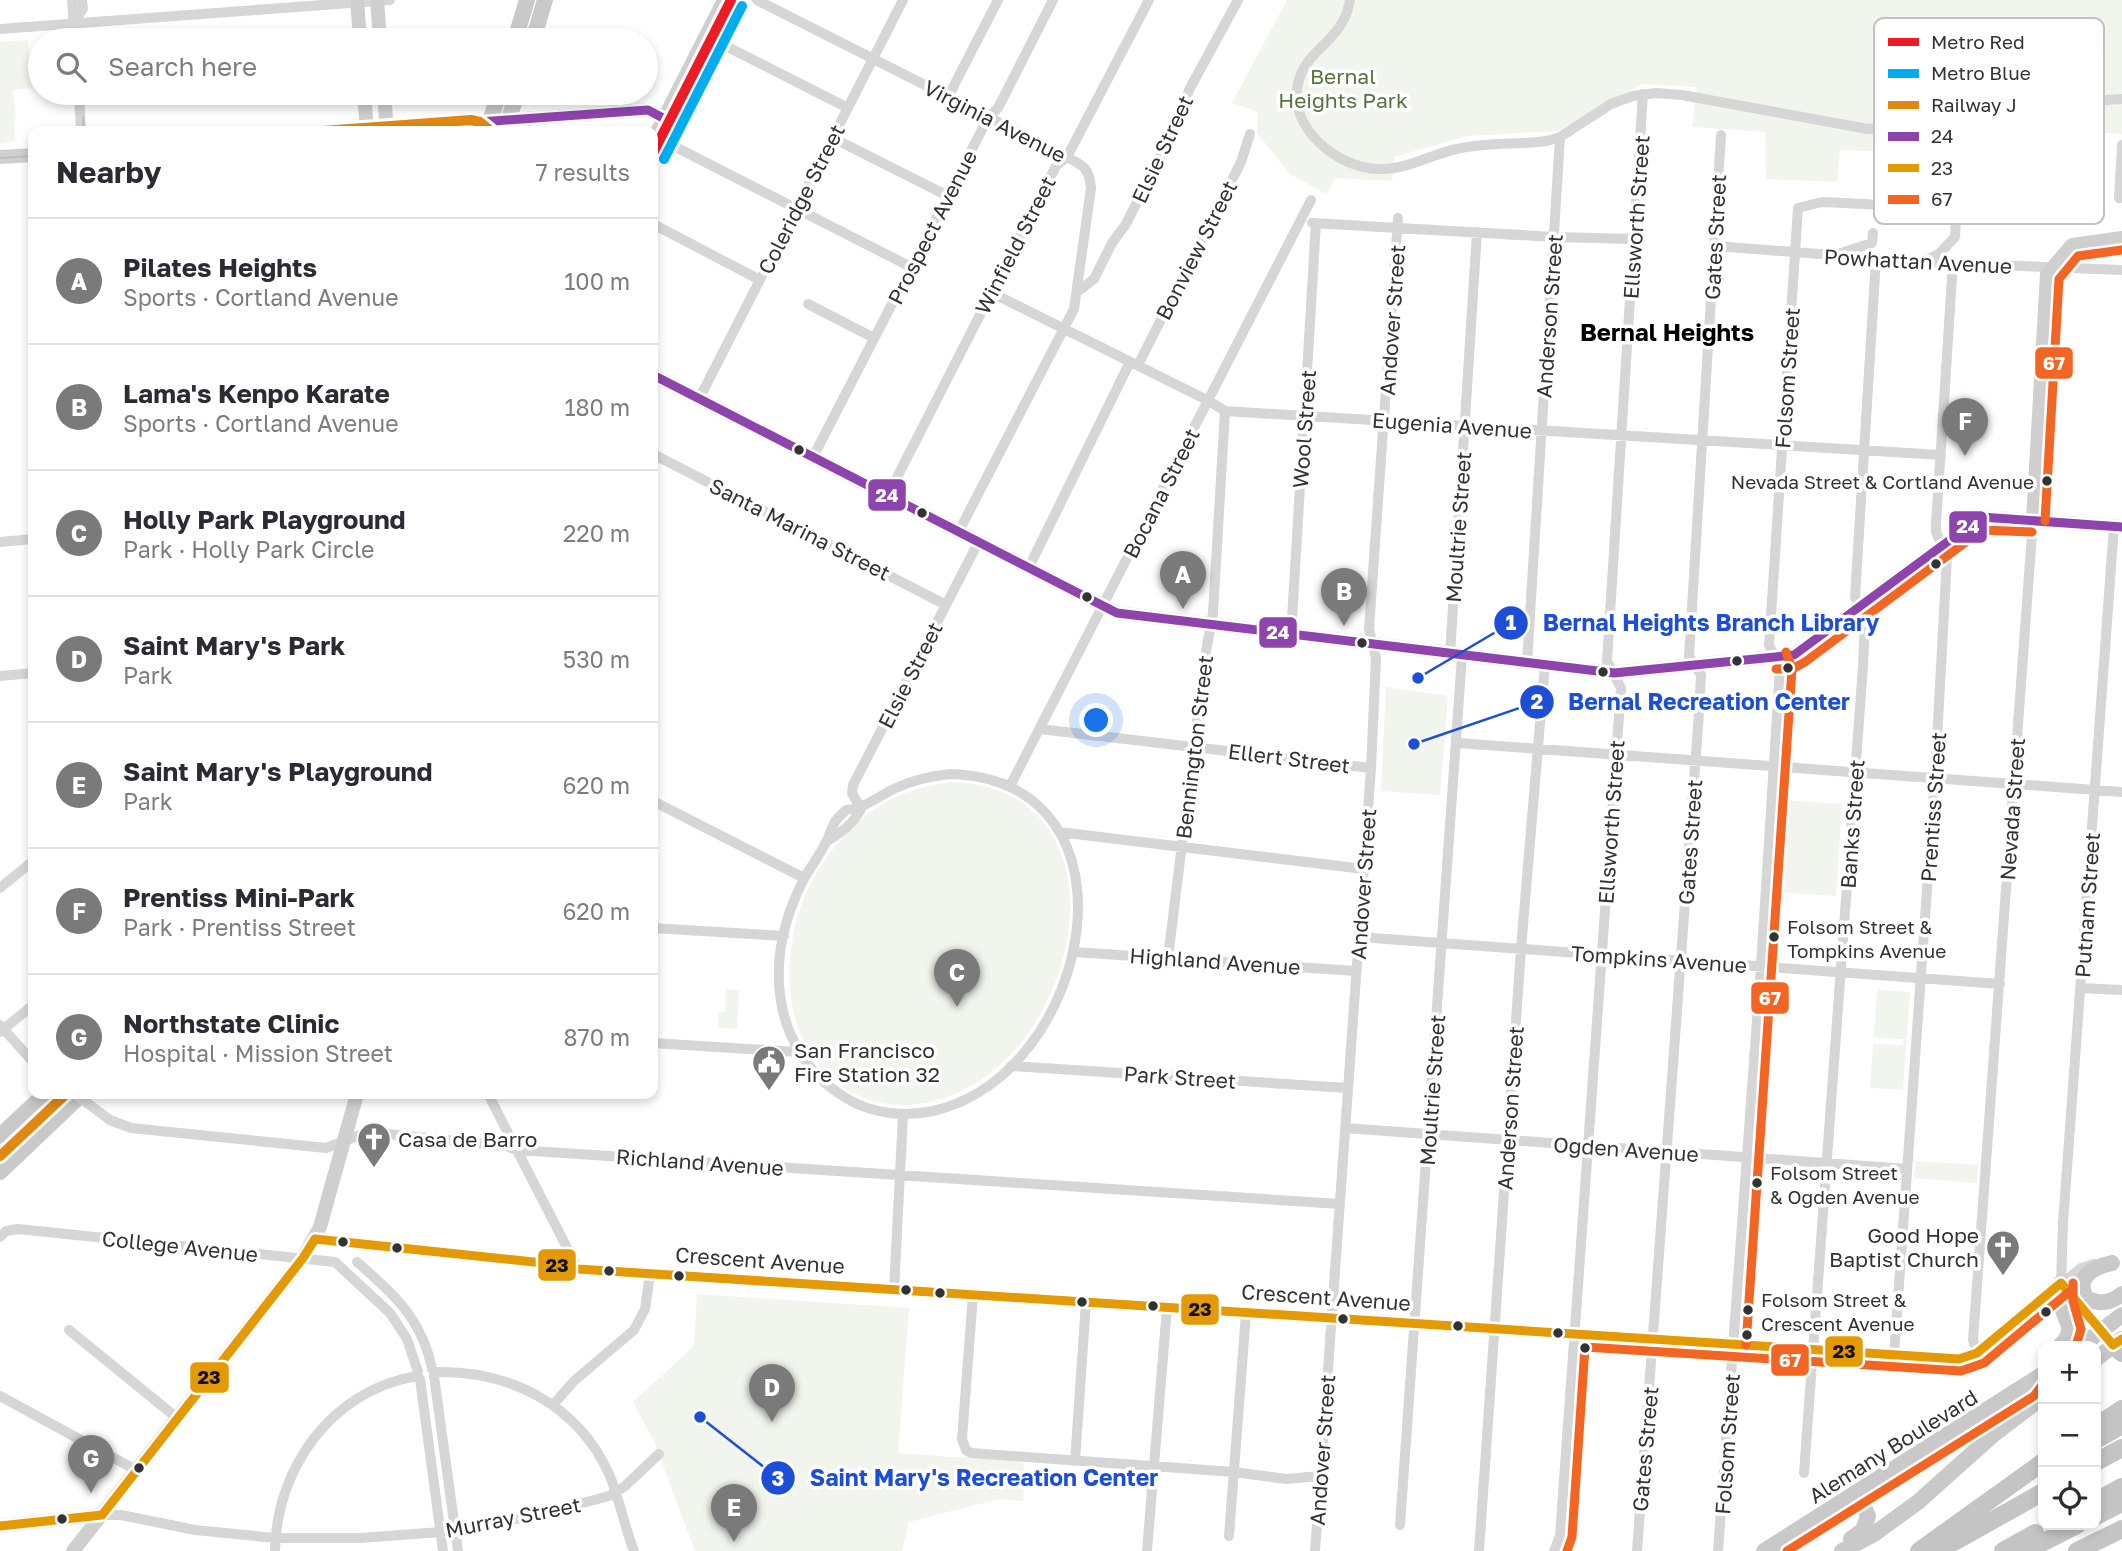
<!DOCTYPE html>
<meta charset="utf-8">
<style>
:root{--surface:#fff;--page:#f7f7f7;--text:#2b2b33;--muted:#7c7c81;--line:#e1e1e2;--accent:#7a7a7a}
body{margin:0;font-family:"Golos Text",sans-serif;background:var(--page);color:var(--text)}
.controls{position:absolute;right:21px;bottom:21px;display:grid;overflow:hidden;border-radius:14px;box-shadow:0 4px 10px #0003}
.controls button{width:63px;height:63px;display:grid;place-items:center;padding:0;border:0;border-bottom:2px solid var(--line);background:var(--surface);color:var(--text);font:35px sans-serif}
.you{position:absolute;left:1097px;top:721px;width:24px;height:24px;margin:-18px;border:5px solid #fff;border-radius:50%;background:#1a73e8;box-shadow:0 0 0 10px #1a73e833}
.badge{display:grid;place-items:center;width:46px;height:46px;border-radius:50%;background:var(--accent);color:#fff;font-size:23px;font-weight:700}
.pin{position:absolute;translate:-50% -58px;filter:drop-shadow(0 2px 4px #0008)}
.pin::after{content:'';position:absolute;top:37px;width:24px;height:21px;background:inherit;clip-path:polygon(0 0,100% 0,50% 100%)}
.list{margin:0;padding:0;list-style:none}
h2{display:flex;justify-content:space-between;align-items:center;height:91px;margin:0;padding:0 28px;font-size:30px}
h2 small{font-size:23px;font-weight:400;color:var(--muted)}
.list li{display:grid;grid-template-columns:46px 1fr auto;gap:21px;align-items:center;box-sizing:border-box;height:126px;padding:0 28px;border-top:2px solid var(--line)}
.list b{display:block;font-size:26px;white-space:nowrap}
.list p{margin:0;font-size:23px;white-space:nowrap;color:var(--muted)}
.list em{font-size:23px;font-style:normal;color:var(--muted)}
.icon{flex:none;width:38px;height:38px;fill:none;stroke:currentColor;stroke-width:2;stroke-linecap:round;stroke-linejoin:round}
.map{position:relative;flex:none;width:2122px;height:1551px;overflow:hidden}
.search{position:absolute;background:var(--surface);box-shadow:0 4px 10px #0003;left:28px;top:28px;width:630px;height:77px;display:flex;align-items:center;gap:18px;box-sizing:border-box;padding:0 24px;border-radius:38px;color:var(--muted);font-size:26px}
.panel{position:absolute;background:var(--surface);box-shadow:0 4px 10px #0003;left:28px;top:126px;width:630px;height:973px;border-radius:14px}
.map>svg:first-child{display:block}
.green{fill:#f1f5ed}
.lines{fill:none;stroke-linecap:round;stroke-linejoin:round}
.street{stroke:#d6d6d6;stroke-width:10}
.secondary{stroke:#cfcfcf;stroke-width:14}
.primary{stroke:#c9c9c9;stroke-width:16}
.highway{stroke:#c4c4c4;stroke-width:18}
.tram{stroke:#bebebe;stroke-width:2}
.street-bridge{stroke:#d6d6d6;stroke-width:10}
.bus-1-casing{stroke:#fff;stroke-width:14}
.bus-2-casing{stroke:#fff;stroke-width:14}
.bus-3-casing{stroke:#fff;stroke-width:14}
.bus-1{stroke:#8e44ad;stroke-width:9}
.bus-2{stroke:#e39a05;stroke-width:9}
.bus-3{stroke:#f26522;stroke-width:9}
.rail-1-casing{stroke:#fff;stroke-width:16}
.rail-1{stroke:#e18813;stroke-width:10}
.metro-1-casing{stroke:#fff;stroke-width:16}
.metro-2-casing{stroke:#fff;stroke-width:16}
.metro-1{stroke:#ed1c24;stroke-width:10}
.metro-2{stroke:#00aeef;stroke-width:10}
.bus-dot{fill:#323232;stroke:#fff;stroke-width:2.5}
.labels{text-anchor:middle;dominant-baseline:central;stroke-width:7;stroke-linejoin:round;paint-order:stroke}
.bus-label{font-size:19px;fill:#323232;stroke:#fff;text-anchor:start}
.park-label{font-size:21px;fill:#59723c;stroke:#fff}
.street-label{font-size:21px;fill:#323232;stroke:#fff}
.poi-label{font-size:21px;fill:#323232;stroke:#fff;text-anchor:start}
.quarter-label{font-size:24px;font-weight:bold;fill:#000;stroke:#fff}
.key{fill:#fff;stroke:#c2c2c2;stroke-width:2}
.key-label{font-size:19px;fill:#323232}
.leader{fill:none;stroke:#1d4ed8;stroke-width:2.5}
.callout-dot{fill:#1d4ed8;stroke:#fff;stroke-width:2.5}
.mark-label{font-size:21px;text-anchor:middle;font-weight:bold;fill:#fff}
.callout-label{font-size:23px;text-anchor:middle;font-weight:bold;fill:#1d4ed8;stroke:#fff;stroke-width:7;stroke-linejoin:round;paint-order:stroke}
.line-badge{stroke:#fff;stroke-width:2.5}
.badge-label{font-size:19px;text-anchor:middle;font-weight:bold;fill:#fff}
.pale-badge-label{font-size:19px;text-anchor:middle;font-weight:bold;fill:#111}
</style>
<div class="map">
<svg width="2122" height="1551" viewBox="0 0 2122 1551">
<rect width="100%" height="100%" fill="#fff"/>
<path class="green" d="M1287 0H2122V134L2030 128 2028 142 1917 141 1915 153 1840 150 1837 182 1766 179 1765 132 1692 127 1697 87 1642 84 1558 131 1467 136 1395 157 1392 181 1335 178 1326 194 1290 174 1257 133 1258 112 1232 103Z
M28 40 32 88 13 90 16 120 14 121 15 141 0 144V42Z
M1386 687 1448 696 1440 795 1381 791Z
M951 782C1140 787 1081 1067 933 1101 905 1108 877 1106 851 1092 783 1055 778 962 804 898 817 867 841 835 868 814 892 795 921 786 951 782Z
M1782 800 1842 804 1836 896 1775 892Z
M726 989 739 990 737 1029 718 1028 719 1012H725Z
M1879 990 1910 992 1903 1090 1870 1088 1873 1044 1903 1045V1039L1874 1038 1877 992Z
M1916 1161 1978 1165 1977 1183 1914 1178Z
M697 1294 909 1308 898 1453 1022 1462 1025 1469 1023 1501 999 1499 909 1522 902 1551H695L654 1441 633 1402 694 1346Z"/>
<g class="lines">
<path class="street" d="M72 0 75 40
M757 0 1063 155C1081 165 1089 165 1091 188L1074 309 959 531
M1350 0C1343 43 1305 48 1298 84 1288 129 1339 169 1380 169 1406 170 1432 154 1457 149 1486 142 1518 145 1547 141L1560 137 1611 104 1633 96 1656 93 1682 95 1868 129 1890 127 1998 107 2122 99
M0 29 390 0
M706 36 848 108
M65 40V35L83 9 82 0
M79 93 81 131
M948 97 998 0
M654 136 911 267
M833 138 948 196
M2122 145 2119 198H2122
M1879 205 1882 157
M1312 223 1554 237 1634 239
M653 224 760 280
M1715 246 1923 262 2122 270
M1838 254 1872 243 1873 233
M1925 261 1940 253 1955 237 1959 172
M1077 292 1094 279 1112 243 1126 224 1182 112 1189 90 1238 0
M992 293 1209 401 1225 411 1941 455
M808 304 874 338
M1138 365 1241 162 1250 134
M699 399 903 0
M653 454 946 605
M813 457 988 118 998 108 1053 0
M888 495 1056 166 1067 157 1149 0
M0 542 33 539
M1029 567 1130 362
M1291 635 1316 223
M1450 654 1477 232
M1527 663 1560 137
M0 676 33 673
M1040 729 1371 768
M1458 743 2122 792
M950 774C1151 780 1092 1075 933 1111 904 1117 872 1114 846 1098 805 1073 782 1032 779 984 777 947 788 909 805 877 812 865 821 853 827 840 834 824 832 823 846 810 866 808 878 796 896 788 913 780 931 776 950 774Z
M1010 786 1311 200
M653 801 804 878
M861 809 852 793 853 785 979 541
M1059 832 1364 869
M827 841C842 832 853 824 861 809
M0 888 33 861
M653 928 784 936
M1359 937 2000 984
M1074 952 1356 971
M1168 958 1205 657 1213 613 1225 411
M2080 988 2122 990
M0 1025 33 1062
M0 1032 33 1005
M653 1043 798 1052
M1011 1066 1348 1088
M488 1094 578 1269
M110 1120 131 1128 326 1148 368 1132 506 1146 517 1150 1340 1204
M1345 1128 1907 1169
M0 1237 6 1231 18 1229 335 1262 390 1313 407 1339 418 1372
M315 1239 553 1264 578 1269 1959 1359 1977 1353 2081 1268 2094 1264
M357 1262C394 1294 422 1319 432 1369
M2061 1283 2063 1223 2114 526
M894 1290 903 1115
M973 1295 962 1439 966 1450 971 1453 1234 1472 1286 1479 1320 1476
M2070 1295 2100 1332
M69 1330 177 1418
M1977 1353 1973 1340 2033 520
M1894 1355 1935 777 1947 557 1936 532V524L1953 262
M435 1372C510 1370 578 1405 609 1474 620 1499 624 1526 634 1551
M434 1376 458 1551
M420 1379 443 1551
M0 1396 136 1470
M553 1405 574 1381 634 1330 645 1309 650 1274
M1075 1461 1086 1302
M1804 1473 1863 666 1865 622 1855 597 1876 259
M102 1515H121L195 1530 275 1538H360L441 1532 534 1516 609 1496 624 1487 659 1454
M1400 1525 1462 656
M1229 1536 1246 1313
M275 1551C276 1468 332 1390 417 1376
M1147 1551 1167 1308
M1315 1551 1371 768 1376 658 1369 629 1398 218
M1479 1551 1521 949 1545 664
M1554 1551 1560 1536 1621 688 1607 661 1643 94
M1637 1551 1699 713 1701 675 1689 656 1721 135
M1718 1551 1761 966 1780 668 1769 645 1798 208 1822 202 2031 212C2046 199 2036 156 2034 138"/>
<path class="secondary" d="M357 0 360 40
M377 0 380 40
M364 93 367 131
M384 93 387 131
M354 131 648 110 663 118
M653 140 724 0
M0 157 33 155
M653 375 1117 613 1614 673 1794 655 1981 517 2122 527
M2033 520 2047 274 2072 245 2122 238
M0 1526 102 1515
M73 1551 303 1258 320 1227 357 1094"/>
<path class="primary" d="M515 40 527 0
M533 40 545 0
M487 131 499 93
M505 131 517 93
M0 1136 45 1094
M0 1172 82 1094
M2067 1291C2089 1299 2101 1310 2122 1294
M2087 1299C2073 1277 2094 1267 2112 1263
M2060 1346C2078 1328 2064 1322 2061 1302 2061 1296 2061 1289 2061 1283
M2081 1346 2122 1315
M2096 1359 2122 1339
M1843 1503 1856 1500 1862 1503 1868 1516 1863 1530 1851 1539
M1764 1551 2043 1374
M1842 1551 1874 1534 1918 1502 1994 1434 2043 1397"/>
<path class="highway" d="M2113 1345 2122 1353
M2096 1426 2122 1409
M2096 1440 2122 1425
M2096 1462 2122 1448
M2096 1501 2122 1487
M2096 1516 2122 1503
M1919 1551 2043 1462
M1938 1551 2043 1492
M2003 1551 2035 1533
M2026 1551 2077 1525
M2077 1551 2122 1529"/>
<path class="tram" d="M83 117 84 131
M0 158 33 156"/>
<path class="street-bridge" d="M75 1094 110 1120"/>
<g class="bus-1-casing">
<path id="bus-1" d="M354 131 648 110 663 118
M653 375 1117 613 1614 673 1794 655 1981 517 2122 527"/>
</g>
<g class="bus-2-casing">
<path id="bus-2" d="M315 1239 553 1264 578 1269 1959 1359 1977 1353 2061 1283
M2061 1283 2113 1345 2122 1339
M102 1515 303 1258 315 1239
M0 1526 102 1515"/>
</g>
<g class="bus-3-casing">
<path id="bus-3" d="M2045 521 2059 279 2078 256 2122 250
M1776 669 1794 668 1805 662 1982 530 2032 532
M2073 1283V1301L2081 1329 2076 1346
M1746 1345 1792 669 1786 652
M1567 1551 1572 1537 1585 1347 1961 1371 1984 1363 2069 1292
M1787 1551 2034 1396 2043 1384"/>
</g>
<use href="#bus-1" class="bus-1"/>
<use href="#bus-2" class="bus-2"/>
<use href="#bus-3" class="bus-3"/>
<g class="rail-1-casing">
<path id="rail-1" d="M323 131 471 120 480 122 491 131
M0 1156 66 1094"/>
</g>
<use href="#rail-1" class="rail-1"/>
<g class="metro-1-casing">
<path id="metro-1" d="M653 153 731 0"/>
</g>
<g class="metro-2-casing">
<path id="metro-2" d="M664 159 742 6"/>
</g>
<use href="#metro-1" class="metro-1"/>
<use href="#metro-2" class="metro-2"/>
</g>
<defs>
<g id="civic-pin" transform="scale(1.75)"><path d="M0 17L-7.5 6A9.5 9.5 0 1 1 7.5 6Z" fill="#7a7a7a" stroke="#fff"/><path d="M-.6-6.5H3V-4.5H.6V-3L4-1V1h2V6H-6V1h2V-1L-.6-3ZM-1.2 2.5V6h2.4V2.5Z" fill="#fff"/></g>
<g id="church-pin" transform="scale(1.75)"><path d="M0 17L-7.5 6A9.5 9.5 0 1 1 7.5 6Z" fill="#7a7a7a" stroke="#fff"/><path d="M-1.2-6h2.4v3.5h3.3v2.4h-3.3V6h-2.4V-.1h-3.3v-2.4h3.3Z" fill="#fff"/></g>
</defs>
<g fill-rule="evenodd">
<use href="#civic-pin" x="769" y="1062"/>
<use href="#church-pin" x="374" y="1139"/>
<use href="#church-pin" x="2003" y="1247"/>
</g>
<g class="bus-dot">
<circle cx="799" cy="450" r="6"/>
<circle cx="2047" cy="481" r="6"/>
<circle cx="922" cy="513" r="6"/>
<circle cx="1936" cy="564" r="6"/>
<circle cx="1087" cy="597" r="6"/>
<circle cx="1362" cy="643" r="6"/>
<circle cx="1737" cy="661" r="6"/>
<circle cx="1788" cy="668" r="6"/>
<circle cx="1603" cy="672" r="6"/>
<circle cx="1774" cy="937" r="6"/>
<circle cx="1757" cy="1183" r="6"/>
<circle cx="343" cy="1242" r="6"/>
<circle cx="397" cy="1248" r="6"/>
<circle cx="609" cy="1271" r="6"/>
<circle cx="679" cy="1276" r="6"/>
<circle cx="906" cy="1290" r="6"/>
<circle cx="940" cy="1293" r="6"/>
<circle cx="1082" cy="1302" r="6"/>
<circle cx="1153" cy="1306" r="6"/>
<circle cx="1748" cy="1310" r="6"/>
<circle cx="2046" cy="1312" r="6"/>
<circle cx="1343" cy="1319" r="6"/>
<circle cx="1458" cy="1326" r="6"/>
<circle cx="1558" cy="1333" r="6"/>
<circle cx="1747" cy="1335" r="6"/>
<circle cx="1585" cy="1348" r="6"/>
<circle cx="139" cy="1468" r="6"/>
<circle cx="62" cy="1519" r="6"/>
</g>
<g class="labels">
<g class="bus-label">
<text x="2034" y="481" text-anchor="end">Nevada Street &amp; Cortland Avenue</text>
<text x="1787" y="926">Folsom Street &amp;<tspan x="1787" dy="24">Tompkins Avenue</tspan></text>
<text x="1770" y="1172">Folsom Street<tspan x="1770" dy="24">&amp; Ogden Avenue</tspan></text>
<text x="1761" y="1299">Folsom Street &amp;<tspan x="1761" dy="24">Crescent Avenue</tspan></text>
</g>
<g class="park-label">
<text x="1343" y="76">Bernal<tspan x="1343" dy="24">Heights Park</tspan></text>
</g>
<g class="street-label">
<text transform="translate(995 121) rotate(27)">Virginia Avenue</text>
<text transform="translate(1162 149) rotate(-65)">Elsie Street</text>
<text transform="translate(801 199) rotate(-63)">Coleridge Street</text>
<text transform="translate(1636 217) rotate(-86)">Ellsworth Street</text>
<text transform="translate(932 227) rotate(-63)">Prospect Avenue</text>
<text transform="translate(1715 237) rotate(-87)">Gates Street</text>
<text transform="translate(1015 245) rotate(-63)">Winfield Street</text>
<text transform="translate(1196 250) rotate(-63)">Bonview Street</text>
<text transform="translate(1918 261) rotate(3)">Powhattan Avenue</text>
<text transform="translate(1549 316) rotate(-86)">Anderson Street</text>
<text transform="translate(1392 320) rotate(-86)">Andover Street</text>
<text transform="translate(1787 378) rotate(-86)">Folsom Street</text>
<text transform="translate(1452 425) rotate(4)">Eugenia Avenue</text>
<text transform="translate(1304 429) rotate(-86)">Wool Street</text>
<text transform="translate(1161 493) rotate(-63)">Bocana Street</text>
<text transform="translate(1458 527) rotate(-86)">Moultrie Street</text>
<text transform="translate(800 529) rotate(27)">Santa Marina Street</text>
<text transform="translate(910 675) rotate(-63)">Elsie Street</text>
<text transform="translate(1194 747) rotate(-83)">Bennington Street</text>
<text transform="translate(1289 758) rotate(7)">Ellert Street</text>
<text transform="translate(1933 807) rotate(-86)">Prentiss Street</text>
<text transform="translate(2012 809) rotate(-86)">Nevada Street</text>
<text transform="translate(1611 822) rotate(-86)">Ellsworth Street</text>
<text transform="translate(1852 824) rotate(-86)">Banks Street</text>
<text transform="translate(1690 842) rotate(-86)">Gates Street</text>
<text transform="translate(1363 884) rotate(-86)">Andover Street</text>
<text transform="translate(2087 905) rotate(-86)">Putnam Street</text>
<text transform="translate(1659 959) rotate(4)">Tompkins Avenue</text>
<text transform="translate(1215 961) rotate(4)">Highland Avenue</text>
<text transform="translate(1180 1077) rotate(4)">Park Street</text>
<text transform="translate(1432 1090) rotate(-86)">Moultrie Street</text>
<text transform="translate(1510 1108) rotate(-86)">Anderson Street</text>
<text transform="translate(1626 1149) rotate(4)">Ogden Avenue</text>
<text transform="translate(700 1162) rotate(4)">Richland Avenue</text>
<text transform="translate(180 1246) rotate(6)">College Avenue</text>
<text transform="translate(760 1260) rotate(4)">Crescent Avenue</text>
<text transform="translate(1326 1297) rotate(4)">Crescent Avenue</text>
<text transform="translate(1727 1444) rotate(-86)">Folsom Street</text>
<text transform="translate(1893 1446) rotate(-32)">Alemany Boulevard</text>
<text transform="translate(1645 1449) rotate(-85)">Gates Street</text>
<text transform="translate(1322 1450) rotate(-86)">Andover Street</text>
<text transform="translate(513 1517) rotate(-11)">Murray Street</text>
</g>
<g class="poi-label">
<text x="794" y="1050">San Francisco<tspan x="794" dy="24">Fire Station 32</tspan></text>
<text x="398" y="1139">Casa de Barro</text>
<text x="1979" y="1235" text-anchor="end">Good Hope<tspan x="1979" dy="24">Baptist Church</tspan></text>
</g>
<g class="quarter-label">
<text x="1667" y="331">Bernal Heights</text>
</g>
</g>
<rect x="1874" y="18" width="230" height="206" rx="10" class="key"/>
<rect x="1888" y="38" width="31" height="8" fill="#ed1c24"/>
<rect x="1888" y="69" width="31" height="9" fill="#00aeef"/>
<rect x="1888" y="101" width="31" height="8" fill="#e18813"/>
<rect x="1888" y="132" width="31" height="9" fill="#8e44ad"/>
<rect x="1888" y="164" width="31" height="8" fill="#e39a05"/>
<rect x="1888" y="195" width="31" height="9" fill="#f26522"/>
<g class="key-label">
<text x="1931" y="49">Metro Red</text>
<text x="1931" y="80">Metro Blue</text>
<text x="1931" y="112">Railway J</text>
<text x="1931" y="143">24</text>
<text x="1931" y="175">23</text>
<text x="1931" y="206">67</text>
</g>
<path class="leader" d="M1418 678L1511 623M1414 744L1537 702M700 1417L778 1478"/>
<g class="callout-dot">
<circle cx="1418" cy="678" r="7"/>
<circle cx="1414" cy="744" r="7"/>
<circle cx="700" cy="1417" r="7"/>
<circle cx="1511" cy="623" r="18"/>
<circle cx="1537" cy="702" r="18"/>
<circle cx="778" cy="1478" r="18"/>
</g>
<g class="mark-label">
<text x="1511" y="630">1</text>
<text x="1537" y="709">2</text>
<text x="778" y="1486">3</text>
</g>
<g class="callout-label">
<text x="1711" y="631">Bernal Heights Branch Library</text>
<text x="1709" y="710">Bernal Recreation Center</text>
<text x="984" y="1486">Saint Mary's Recreation Center</text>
</g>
<g class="line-badge">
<rect x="2034" y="346" width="40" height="34" rx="7" fill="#f26522"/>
<rect x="867" y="478" width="40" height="34" rx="7" fill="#8e44ad"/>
<rect x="1948" y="510" width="40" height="34" rx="7" fill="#8e44ad"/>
<rect x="1258" y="616" width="40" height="33" rx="7" fill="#8e44ad"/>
<rect x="1750" y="981" width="40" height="34" rx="7" fill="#f26522"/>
<rect x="537" y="1248" width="40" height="34" rx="7" fill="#e39a05"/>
<rect x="1180" y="1293" width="40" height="33" rx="7" fill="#e39a05"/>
<rect x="1824" y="1335" width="40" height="33" rx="7" fill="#e39a05"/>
<rect x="1770" y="1343" width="40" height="34" rx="7" fill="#f26522"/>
<rect x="189" y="1361" width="41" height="33" rx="7" fill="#e39a05"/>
</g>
<g class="badge-label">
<text x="2054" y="370">67</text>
<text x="887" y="502">24</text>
<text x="1968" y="533">24</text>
<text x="1278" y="639">24</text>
<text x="1770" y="1005">67</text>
<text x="1790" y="1367">67</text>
</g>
<g class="pale-badge-label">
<text x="557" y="1272">23</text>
<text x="1200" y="1316">23</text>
<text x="1844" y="1358">23</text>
<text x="209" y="1384">23</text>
</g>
</svg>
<div class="controls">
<button>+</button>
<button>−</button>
<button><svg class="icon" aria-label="locate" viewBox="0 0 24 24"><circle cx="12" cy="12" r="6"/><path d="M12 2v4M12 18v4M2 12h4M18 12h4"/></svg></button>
</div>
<div class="you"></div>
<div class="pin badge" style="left:1183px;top:609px">A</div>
<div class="pin badge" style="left:1344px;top:626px">B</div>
<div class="pin badge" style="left:957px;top:1007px">C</div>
<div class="pin badge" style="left:772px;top:1422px">D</div>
<div class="pin badge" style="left:734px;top:1542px">E</div>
<div class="pin badge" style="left:1965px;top:456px">F</div>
<div class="pin badge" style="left:91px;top:1493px">G</div>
<div class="search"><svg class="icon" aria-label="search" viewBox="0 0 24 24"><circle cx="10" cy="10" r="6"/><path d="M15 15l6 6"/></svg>Search here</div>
<section class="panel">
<h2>Nearby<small>7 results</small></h2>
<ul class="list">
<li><span class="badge">A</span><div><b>Pilates Heights</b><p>Sports · Cortland Avenue</p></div><em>100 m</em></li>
<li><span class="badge">B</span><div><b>Lama's Kenpo Karate</b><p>Sports · Cortland Avenue</p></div><em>180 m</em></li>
<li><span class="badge">C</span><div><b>Holly Park Playground</b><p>Park · Holly Park Circle</p></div><em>220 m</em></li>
<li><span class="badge">D</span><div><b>Saint Mary's Park</b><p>Park</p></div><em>530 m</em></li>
<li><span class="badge">E</span><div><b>Saint Mary's Playground</b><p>Park</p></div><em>620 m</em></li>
<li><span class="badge">F</span><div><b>Prentiss Mini-Park</b><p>Park · Prentiss Street</p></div><em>620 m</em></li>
<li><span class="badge">G</span><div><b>Northstate Clinic</b><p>Hospital · Mission Street</p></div><em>870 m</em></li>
</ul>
</section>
</div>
